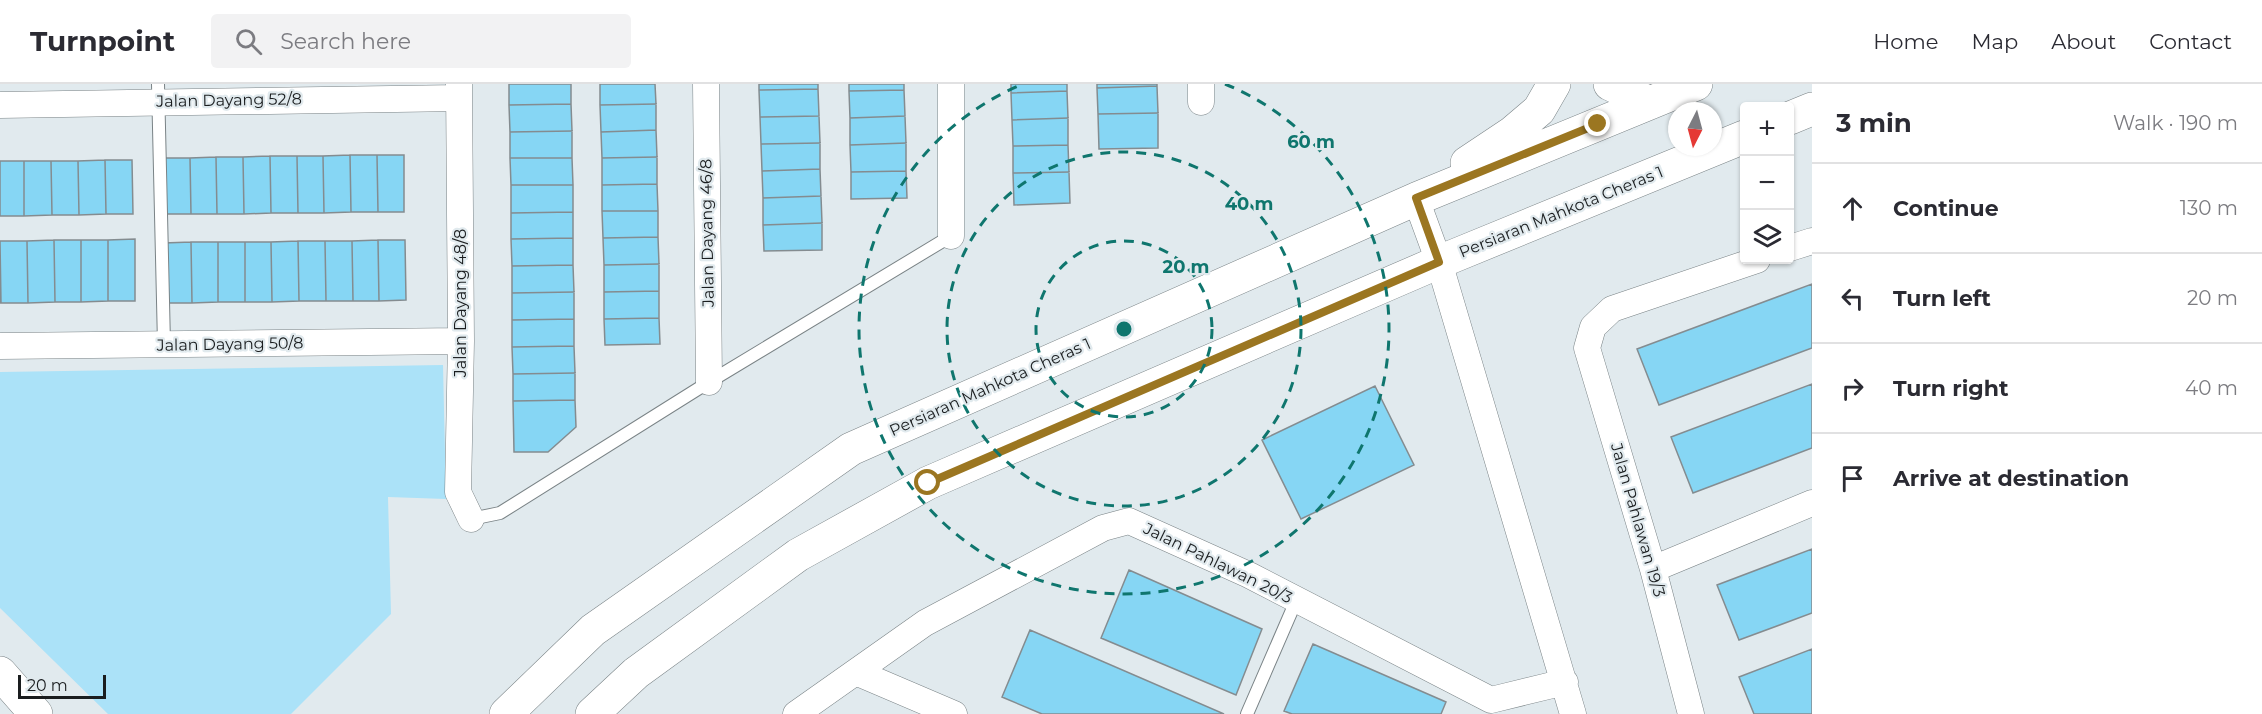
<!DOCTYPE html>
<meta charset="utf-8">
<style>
:root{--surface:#fff;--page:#f2f2f3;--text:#2b2b33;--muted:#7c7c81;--line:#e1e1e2}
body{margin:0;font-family:Montserrat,sans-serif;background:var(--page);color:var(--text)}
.controls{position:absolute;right:18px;top:18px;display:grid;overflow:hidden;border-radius:6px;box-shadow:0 2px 4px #0004}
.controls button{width:54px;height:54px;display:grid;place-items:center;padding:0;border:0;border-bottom:2px solid var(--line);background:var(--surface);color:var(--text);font:30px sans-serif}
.compass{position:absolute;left:1668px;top:18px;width:54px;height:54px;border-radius:50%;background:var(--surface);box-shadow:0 2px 4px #0004;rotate:186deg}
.scale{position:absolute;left:18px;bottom:15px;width:88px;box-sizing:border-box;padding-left:6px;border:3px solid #1a1d1f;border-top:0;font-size:16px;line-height:21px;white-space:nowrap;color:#1a1d1f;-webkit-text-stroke:4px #e1eaee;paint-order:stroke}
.stop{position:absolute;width:18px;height:18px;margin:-14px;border:4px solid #9b7621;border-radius:50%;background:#fff}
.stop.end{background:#9b7621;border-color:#fff;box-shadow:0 2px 6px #0008}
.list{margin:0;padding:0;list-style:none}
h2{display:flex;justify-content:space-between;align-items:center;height:78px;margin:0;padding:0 24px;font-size:26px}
h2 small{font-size:20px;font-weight:400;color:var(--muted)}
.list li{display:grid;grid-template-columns:39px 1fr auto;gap:18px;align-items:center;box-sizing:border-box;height:90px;padding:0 24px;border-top:2px solid var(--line)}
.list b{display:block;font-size:22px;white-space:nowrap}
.list em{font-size:20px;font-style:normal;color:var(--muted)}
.icon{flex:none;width:33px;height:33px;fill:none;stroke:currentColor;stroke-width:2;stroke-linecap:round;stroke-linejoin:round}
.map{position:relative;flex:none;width:1812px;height:630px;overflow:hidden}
header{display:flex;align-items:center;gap:36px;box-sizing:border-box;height:84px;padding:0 30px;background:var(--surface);border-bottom:2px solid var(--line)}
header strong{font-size:28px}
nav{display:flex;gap:33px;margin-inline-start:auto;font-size:21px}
.search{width:420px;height:54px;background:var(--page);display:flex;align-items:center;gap:15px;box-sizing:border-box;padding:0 21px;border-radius:6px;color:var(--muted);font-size:22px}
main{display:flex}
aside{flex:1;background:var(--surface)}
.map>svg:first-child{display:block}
.green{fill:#abe2f8}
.building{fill:#86d6f4;stroke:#848c90;stroke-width:1.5}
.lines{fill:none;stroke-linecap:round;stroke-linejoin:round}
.lane-casing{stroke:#7a8386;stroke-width:14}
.street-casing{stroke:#7a8386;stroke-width:27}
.secondary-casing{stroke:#7a8386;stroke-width:34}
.lane{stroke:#fff;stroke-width:12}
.street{stroke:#fff;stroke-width:26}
.secondary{stroke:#fff;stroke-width:33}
.route{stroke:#9b7621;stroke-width:8}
.ring{fill:none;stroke:#0f766e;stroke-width:3;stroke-dasharray:10 8}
.labels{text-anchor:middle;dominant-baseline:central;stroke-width:4.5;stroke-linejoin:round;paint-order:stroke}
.street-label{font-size:16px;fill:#1a1d1f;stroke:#e1eaee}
.centre{fill:#0f766e;stroke:#e1eaee;stroke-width:3}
.ring-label{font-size:18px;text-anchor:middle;font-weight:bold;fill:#0f766e;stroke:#e1eaee;stroke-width:4.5;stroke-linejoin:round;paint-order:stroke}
</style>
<header>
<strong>Turnpoint</strong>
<div class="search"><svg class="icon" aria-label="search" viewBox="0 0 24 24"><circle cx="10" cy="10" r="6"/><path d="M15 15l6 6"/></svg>Search here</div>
<nav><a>Home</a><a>Map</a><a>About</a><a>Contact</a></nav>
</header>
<main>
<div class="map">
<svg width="1812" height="630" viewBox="0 0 1812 630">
<rect width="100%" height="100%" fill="#e1eaee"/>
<path class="green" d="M443 281 446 415 388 413 391 530 291 630H108L0 524V288Z"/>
<path class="building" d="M509 0H571V20L509 21Z
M600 0H655L656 20 600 21Z
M759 0H818V5L759 6Z
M849 0H904V6L849 7Z
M1011 0H1067V7L1011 9Z
M1097 0H1157V2L1097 4Z
M1157 2 1158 29 1098 30 1097 4Z
M818 5 819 32 760 33 759 6Z
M904 6 905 32 850 34 849 7Z
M1067 7 1068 34 1012 36 1011 9Z
M571 20 572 47 510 48 509 21Z
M656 20V46L601 48 600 21Z
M1158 29V64L1099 65 1098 30Z
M819 32 820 59 761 60 760 33Z
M905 32 906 59 850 61V34Z
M1068 34V61L1013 62 1012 36Z
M656 46 657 73 602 74 601 48Z
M572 47V74H510V48Z
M820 59V85L762 87 761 60Z
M906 59V87L851 88 850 61Z
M1068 61 1069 88 1013 89V62Z
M350 71H377L378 128H351Z
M350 71 351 128 324 129 323 72Z
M377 71H404V128H378Z
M270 72H297L298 129H271Z
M270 72 271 129 244 130 243 73Z
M297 72H323L324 129H298Z
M216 73H243L244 130H217Z
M216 73 217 130H191L190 74Z
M657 73V100L602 101V74Z
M163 74H190L191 130H163Z
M510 74H572L573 101H511Z
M105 76H132L133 130H106Z
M105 76 106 130 79 131 78 77Z
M0 77H24V132H0Z
M24 77H51L52 131 24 132Z
M51 77H78L79 131H52Z
M820 85 821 112 763 114 762 87Z
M906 87 907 114 851 115V88Z
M1069 88 1070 119 1014 121 1013 89Z
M657 100 658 127H602V101Z
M511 101H573V128L511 129Z
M821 112 822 139 763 141V114Z
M602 127H658V153L603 154Z
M573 128V154L511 155V129Z
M822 139V166L764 167 763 141Z
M658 153 659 180 604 181 603 154Z
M573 154V181L512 182 511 155Z
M135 155V217H108V156Z
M54 156H81V218H55Z
M54 156 55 218 28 219 27 157Z
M81 156H108V217L81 218Z
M378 156H405L406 216 379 217Z
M378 156 379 217H353L352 157Z
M0 157H27L28 219H1Z
M0 157 1 219H0Z
M298 157H325L326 217H299Z
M298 157 299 217 272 218 271 158Z
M325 157H352L353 217H326Z
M191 158 192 219H165L164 159Z
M191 158H218V218L192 219Z
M218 158H245V218H218Z
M245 158H271L272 218H245Z
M659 180V207L604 208V181Z
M573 181 574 208 512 209V182Z
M1812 200V264L1659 321 1637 265Z
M659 207V234L604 235V208Z
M574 208V235L512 236V209Z
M659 234 660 260 605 261 604 235Z
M574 235V262L512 263V236Z
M574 262 575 289 513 290 512 263Z
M575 289V316L513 317V290Z
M1812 300V364L1693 409 1671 353Z
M1375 302 1414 381 1301 435 1262 356Z
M575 316 576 343 548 368H514L513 317Z
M1812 465V529L1739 556 1717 501Z
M1129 486 1262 545 1236 611 1101 554Z
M1030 546 1224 630H1042L1002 613Z
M1313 560 1446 618 1441 630H1292L1284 627Z
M1812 565V630H1754L1739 593Z"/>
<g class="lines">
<g class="lane-casing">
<path id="lane" d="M158 0 164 260
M471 435 500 429 709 298 951 152
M1247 630 1296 517"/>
</g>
<g class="street-casing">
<path id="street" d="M459 0 461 257 458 408 471 435
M706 0 709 298
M951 0V152
M1201 0V18
M0 21 459 14
M1416 115 1439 178 1573 630
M1790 164 1812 157
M0 262 461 257
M1653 485 1812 419
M858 589 954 630
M1491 616 1565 598
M796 630 925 539 1103 444 1129 437 1249 491 1491 616
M1691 630 1653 485 1587 264 1593 243 1612 225 1757 176"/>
</g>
<g class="secondary-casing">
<path id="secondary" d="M1610 0 1650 19
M1790 34 1812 25
M1467 79 1512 49 1539 26 1554 0
M0 589 36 630
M506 630 593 546 851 365 1416 115 1696 0
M592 630 636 589 798 471 928 399 1439 178 1744 53"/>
</g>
<use href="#lane" class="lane"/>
<use href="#street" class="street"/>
<use href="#secondary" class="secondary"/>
</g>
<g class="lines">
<path class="route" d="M928 399 1439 178 1416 114 1598 40"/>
</g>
<g class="ring">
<circle cx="1124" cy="245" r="88"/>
<circle cx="1124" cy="245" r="177"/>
<path d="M1225 0A265 265 0 1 1 1023 0"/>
</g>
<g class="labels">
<g class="street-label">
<text transform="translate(229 16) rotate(-1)">Jalan Dayang 52/8</text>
<text transform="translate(1561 128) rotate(-22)">Persiaran Mahkota Cheras 1</text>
<text transform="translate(707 149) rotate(-91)">Jalan Dayang 46/8</text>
<text transform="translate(460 219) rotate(-90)">Jalan Dayang 48/8</text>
<text transform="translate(230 260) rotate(-1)">Jalan Dayang 50/8</text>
<text transform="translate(990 303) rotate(-24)">Persiaran Mahkota Cheras 1</text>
<text transform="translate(1638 436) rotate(74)">Jalan Pahlawan 19/3</text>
<text transform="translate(1218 479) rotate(26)">Jalan Pahlawan 20/3</text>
</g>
</g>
<circle cx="1124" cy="245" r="9" class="centre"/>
<g class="ring-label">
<text x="1311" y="64">60 m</text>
<text x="1249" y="126">40 m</text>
<text x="1186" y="189">20 m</text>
</g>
</svg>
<div class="controls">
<button>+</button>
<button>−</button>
<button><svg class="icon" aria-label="layers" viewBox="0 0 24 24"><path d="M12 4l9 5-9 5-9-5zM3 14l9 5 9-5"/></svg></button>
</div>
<svg class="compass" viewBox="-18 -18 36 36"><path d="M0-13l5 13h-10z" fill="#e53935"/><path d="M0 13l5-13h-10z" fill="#7c7c81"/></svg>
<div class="scale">20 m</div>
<div class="stop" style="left:928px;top:399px"></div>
<div class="stop end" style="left:1598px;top:40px"></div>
</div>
<aside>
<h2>3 min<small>Walk · 190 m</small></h2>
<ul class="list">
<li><svg class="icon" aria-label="ahead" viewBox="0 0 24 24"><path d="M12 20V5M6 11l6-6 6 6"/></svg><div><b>Continue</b></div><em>130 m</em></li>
<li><svg class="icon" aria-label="left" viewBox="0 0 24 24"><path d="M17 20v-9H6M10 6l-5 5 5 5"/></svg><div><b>Turn left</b></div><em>20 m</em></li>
<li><svg class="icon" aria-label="right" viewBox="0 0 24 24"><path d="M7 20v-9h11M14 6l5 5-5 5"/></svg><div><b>Turn right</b></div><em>40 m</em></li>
<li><svg class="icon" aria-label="arrive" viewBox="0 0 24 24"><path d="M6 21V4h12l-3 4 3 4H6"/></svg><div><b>Arrive at destination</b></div></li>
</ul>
</aside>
</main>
